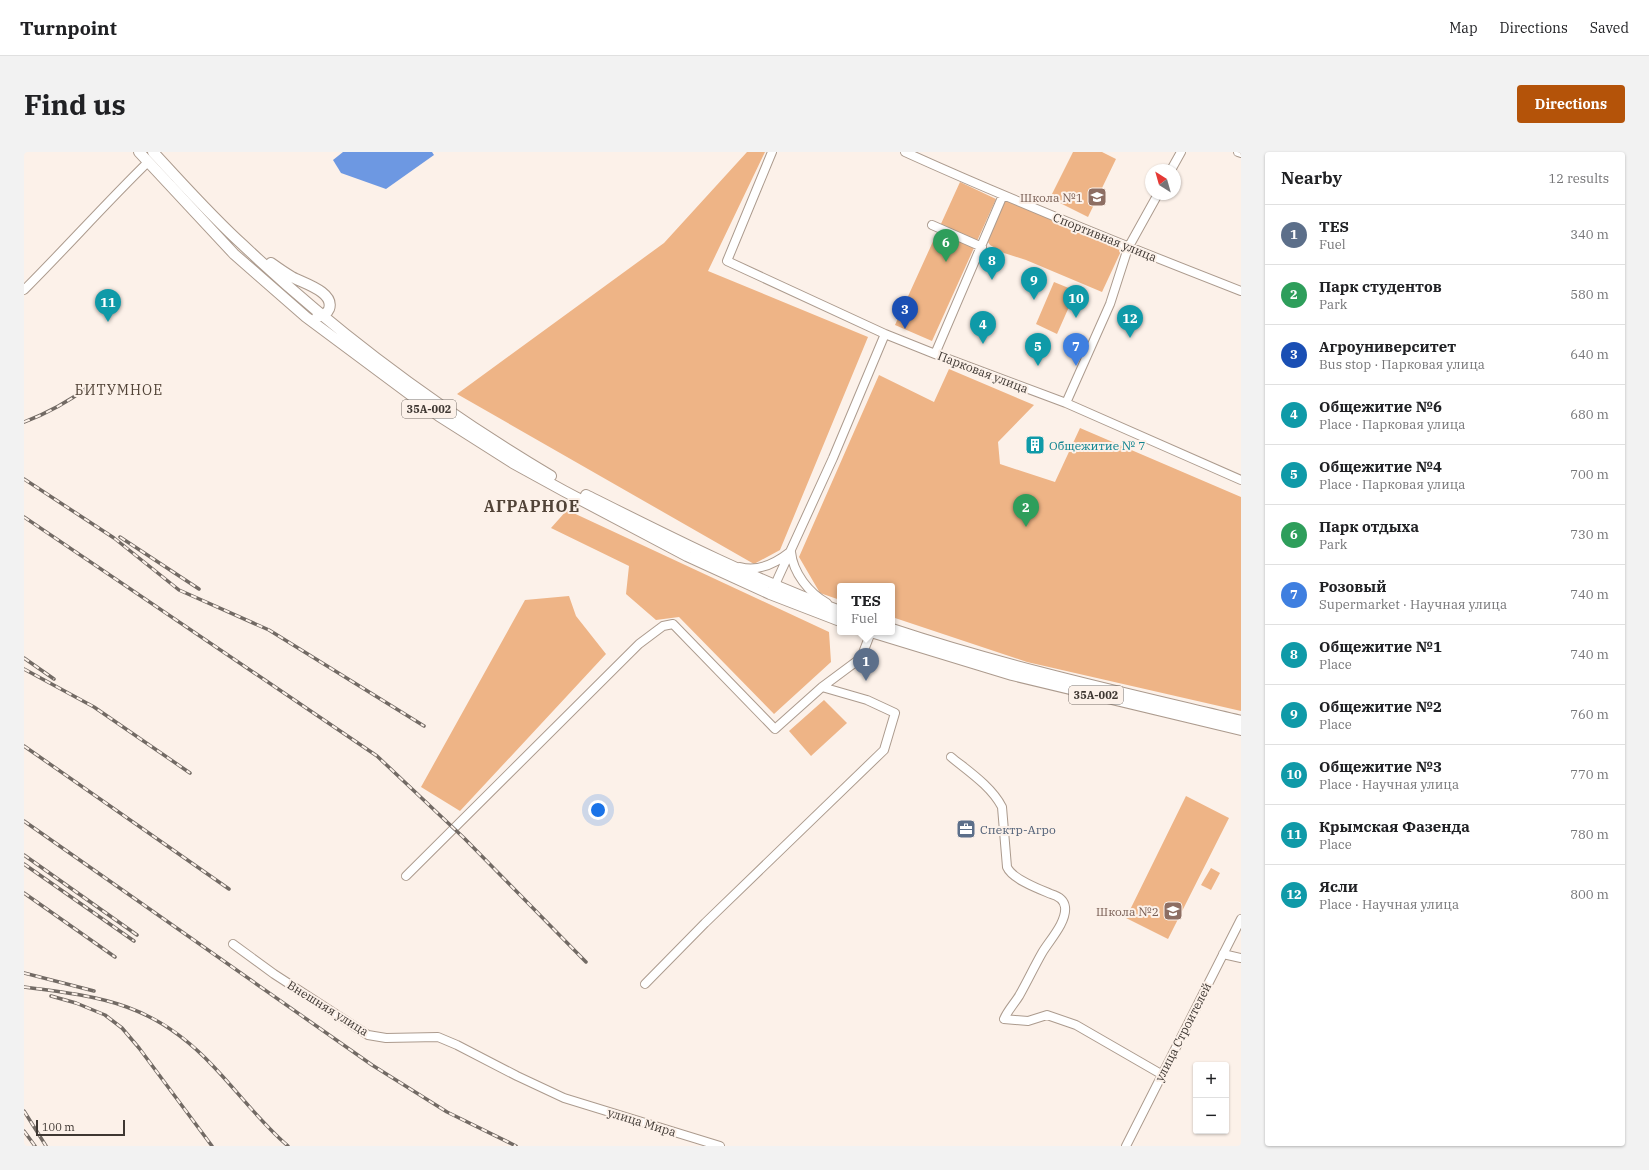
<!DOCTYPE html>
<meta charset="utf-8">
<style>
:root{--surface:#fff;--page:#f2f2f2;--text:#202124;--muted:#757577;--line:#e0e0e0;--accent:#b45309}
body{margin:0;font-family:"IBM Plex Serif",serif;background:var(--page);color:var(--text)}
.controls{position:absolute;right:12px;bottom:12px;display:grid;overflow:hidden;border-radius:4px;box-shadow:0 1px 3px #0004}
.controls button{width:36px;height:36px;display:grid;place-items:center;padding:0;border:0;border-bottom:1px solid var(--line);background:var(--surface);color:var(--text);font:20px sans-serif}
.compass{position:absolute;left:1121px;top:12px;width:36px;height:36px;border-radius:50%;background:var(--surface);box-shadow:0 1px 3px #0004;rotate:323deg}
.scale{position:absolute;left:12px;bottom:10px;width:89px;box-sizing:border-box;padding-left:4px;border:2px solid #3e3732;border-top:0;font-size:11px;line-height:14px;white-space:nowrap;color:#3e3732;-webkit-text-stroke:3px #fcf1e9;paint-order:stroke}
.you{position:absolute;left:574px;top:658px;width:14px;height:14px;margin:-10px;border:3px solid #fff;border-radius:50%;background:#1a73e8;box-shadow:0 0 0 6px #1a73e833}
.badge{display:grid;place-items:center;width:26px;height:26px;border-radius:50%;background:var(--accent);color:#fff;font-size:13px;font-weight:700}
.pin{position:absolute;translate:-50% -33px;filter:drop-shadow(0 1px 2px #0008)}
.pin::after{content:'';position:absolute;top:21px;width:14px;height:12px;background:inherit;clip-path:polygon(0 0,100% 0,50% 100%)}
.popup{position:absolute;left:813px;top:431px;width:58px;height:52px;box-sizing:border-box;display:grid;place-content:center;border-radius:4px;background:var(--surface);filter:drop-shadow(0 1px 3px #0005);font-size:13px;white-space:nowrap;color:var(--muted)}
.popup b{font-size:15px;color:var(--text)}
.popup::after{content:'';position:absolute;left:50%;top:100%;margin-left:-8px;border:8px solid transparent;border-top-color:var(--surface)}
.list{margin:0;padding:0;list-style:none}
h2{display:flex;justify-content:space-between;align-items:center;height:52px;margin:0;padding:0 16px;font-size:17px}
h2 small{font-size:13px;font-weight:400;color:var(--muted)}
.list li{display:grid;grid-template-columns:26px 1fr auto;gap:12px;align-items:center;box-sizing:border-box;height:60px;padding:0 16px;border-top:1px solid var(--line)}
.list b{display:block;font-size:15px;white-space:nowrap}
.list p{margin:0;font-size:13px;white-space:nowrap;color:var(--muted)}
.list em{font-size:13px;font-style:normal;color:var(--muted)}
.map{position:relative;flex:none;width:1217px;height:994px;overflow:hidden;border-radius:4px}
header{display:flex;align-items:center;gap:24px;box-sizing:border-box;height:56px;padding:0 20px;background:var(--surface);border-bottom:1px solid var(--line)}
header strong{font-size:19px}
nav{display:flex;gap:22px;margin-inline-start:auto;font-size:14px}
.intro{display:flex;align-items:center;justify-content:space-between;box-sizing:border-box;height:96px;padding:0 24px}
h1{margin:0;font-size:28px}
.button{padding:10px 18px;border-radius:4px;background:var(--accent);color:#fff;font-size:14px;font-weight:700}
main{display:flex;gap:24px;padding:0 24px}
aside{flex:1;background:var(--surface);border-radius:4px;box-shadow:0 1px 3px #0004}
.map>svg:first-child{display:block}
.green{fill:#eeb486}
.water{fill:#6d98e2}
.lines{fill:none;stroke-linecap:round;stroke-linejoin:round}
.minor-casing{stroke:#ac9b8e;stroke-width:10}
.major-casing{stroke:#ac9b8e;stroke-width:12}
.minor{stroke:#fff;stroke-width:8}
.major{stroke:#fff;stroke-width:10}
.rail-casing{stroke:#726a64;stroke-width:3.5}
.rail{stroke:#fcf1e9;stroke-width:2;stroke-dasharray:6;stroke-linecap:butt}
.labels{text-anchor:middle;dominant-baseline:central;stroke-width:4;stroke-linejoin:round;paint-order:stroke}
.shield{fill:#fcf1e9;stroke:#776f69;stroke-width:1}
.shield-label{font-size:11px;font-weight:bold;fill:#3e3732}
.education-label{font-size:12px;fill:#785e54;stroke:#fcf1e9;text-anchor:end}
.street-label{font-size:12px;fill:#3e3732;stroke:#fcf1e9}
.culture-label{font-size:12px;fill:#0d838f;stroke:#fcf1e9;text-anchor:start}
.service-label{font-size:12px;fill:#4e5e75;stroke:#fcf1e9;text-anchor:start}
.quarter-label{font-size:14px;letter-spacing:1px;fill:#514337;stroke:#fcf1e9}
.district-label{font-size:16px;font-weight:bold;letter-spacing:1px;fill:#514337;stroke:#fcf1e9}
</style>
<header>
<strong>Turnpoint</strong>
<nav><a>Map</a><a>Directions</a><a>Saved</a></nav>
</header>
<div class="intro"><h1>Find us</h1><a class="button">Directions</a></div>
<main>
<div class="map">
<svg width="1217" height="994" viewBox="0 0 1217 994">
<rect width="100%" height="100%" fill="#fcf1e9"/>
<path class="green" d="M723 0H741L684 119 844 185 756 398 730 412 433 242 640 91Z
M1049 0H1078L1092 7 1064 65 1026 46Z
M936 30 972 47 908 189 871 173Z
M979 43 1098 97 1078 140 1002 108 980 101 966 93 964 90Z
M1030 130 1052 139 1033 182 1012 172Z
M925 217 1010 253 974 290 976 312 1031 330 1056 276 1217 345V559L1003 510 868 465V434H816V448L796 441 775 405 855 223 910 250Z
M543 358 805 480 807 510 750 562 655 465 632 468 602 442 605 414 527 376Z
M545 444 552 464 582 502 436 659 397 635 501 448Z
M800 548 823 571 787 604 765 579Z
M1162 644 1205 666 1144 787 1102 766Z
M1187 716 1196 721 1187 738 1177 733Z"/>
<path class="water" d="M319 0H408L410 3 362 37 317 21 309 8Z"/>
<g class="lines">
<g class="minor-casing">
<path id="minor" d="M748 0 703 109 861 182 911 202 1042 251 1217 328
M881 0C991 50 1104 95 1217 139
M1214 0 1217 1
M1147 18 1157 0
M908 73 958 95
M0 138C42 96 81 52 124 10
M911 202 979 43
M1042 251 1086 152 1104 96 1134 42
M767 400C769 421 785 441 803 451
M716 415C734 420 752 411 766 400
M749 437 809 306 861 182
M927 605C944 619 967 634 978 655L983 715C988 727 1015 737 1027 742 1034 744 1040 747 1041 755 1043 770 1025 789 1018 801 1010 815 1003 830 995 844 990 852 984 858 980 867L1004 869 1023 863 1052 873 1137 922
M382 724 615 492 639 474 649 472 751 577 798 535 837 506 847 480
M209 792 250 822 344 883 362 886 414 885 433 893 493 924 540 946 696 994
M1199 802 1217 806
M621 832 681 771 860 598 871 561 843 548 798 535
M1102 994 1217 767"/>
</g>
<g class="major-casing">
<path id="major" d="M115 0 210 102 282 165 415 264 489 311 540 339 663 404 746 442 816 469
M129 0C158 31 187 64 219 93 313 182 416 258 527 324
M247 111C254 116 261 121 268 125 279 131 311 140 305 157 303 162 298 164 293 165
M562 343C646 385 729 427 816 459
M868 477C982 515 1100 541 1217 569
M847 480 988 523 1217 578"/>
</g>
<use href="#minor" class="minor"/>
<use href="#major" class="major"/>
<g class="rail-casing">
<path id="rail" d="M0 270C24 261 44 250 64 235
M0 327 90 386 155 438 245 478 400 574
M0 365 353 604 440 686 562 810
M96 385 175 437
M0 506 30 527
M0 517 70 555 166 621
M0 594 205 737
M0 669 348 913 423 960 492 994
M0 703 113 783
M0 712 110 789
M0 741 91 805
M0 821 70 839
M0 835C80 845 131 852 189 914 214 940 236 970 264 994
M27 844 52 851 81 863 98 876 115 896 188 994
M0 959 22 994
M0 979 11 994"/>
</g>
<use href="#rail" class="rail"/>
</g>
<defs>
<g id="school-square" transform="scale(1)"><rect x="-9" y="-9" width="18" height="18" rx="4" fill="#8d6e63" stroke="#fcf1e9"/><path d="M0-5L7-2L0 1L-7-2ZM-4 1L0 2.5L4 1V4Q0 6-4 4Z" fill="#fff"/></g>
<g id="building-square" transform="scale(1)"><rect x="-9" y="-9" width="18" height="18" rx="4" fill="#0f9aa8" stroke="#fcf1e9"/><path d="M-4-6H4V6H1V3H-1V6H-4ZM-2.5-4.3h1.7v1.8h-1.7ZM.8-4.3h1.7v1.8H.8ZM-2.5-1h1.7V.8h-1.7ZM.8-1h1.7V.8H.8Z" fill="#fff"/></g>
<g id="office-square" transform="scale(1)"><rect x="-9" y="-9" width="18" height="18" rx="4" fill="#5c6f8a" stroke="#fcf1e9"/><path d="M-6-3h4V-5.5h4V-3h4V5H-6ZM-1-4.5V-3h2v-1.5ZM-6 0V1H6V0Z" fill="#fff"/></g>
</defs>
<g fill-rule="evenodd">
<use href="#school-square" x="1073" y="45"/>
<use href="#building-square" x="1011" y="293"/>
<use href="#office-square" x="942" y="677"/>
<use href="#school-square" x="1149" y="759"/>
</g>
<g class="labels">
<g class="shield">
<rect x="378" y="248" width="54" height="18" rx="3"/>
<rect x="1045" y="534" width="54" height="18" rx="3"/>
</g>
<g class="shield-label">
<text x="405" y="257">35А-002</text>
<text x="1072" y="543">35А-002</text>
</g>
<g class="education-label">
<text x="1059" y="45">Школа №1</text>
<text x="1135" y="759">Школа №2</text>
</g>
<g class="street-label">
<text transform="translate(1081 85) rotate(22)">Спортивная улица</text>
<text transform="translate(959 220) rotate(21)">Парковая улица</text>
<text transform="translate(304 856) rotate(32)">Внешняя улица</text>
<text transform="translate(1159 880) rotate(-63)">улица Строителей</text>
<text transform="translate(618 970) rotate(17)">улица Мира</text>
</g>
<g class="culture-label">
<text x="1025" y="293">Общежитие № 7</text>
</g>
<g class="service-label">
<text x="956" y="677">Спектр-Агро</text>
</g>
<g class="quarter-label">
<text x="95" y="238">БИТУМНОЕ</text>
</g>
<g class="district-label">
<text x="508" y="354">АГРАРНОЕ</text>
</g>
</g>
</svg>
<div class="controls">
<button>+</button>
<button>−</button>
</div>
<svg class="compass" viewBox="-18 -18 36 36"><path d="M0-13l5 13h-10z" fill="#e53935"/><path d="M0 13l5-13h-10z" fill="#757577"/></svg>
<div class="scale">100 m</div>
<div class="you"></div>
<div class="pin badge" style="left:842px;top:529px;background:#5c6f8a">1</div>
<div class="popup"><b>TES</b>Fuel</div>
<div class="pin badge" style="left:1002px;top:375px;background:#2e9e5b">2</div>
<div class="pin badge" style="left:881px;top:177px;background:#1a4fb4">3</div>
<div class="pin badge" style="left:959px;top:192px;background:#0f9aa8">4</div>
<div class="pin badge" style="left:1014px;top:214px;background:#0f9aa8">5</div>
<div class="pin badge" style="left:922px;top:110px;background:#2e9e5b">6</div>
<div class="pin badge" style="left:1052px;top:214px;background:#3f7fe0">7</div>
<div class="pin badge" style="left:968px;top:128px;background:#0f9aa8">8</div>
<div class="pin badge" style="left:1010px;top:148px;background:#0f9aa8">9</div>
<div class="pin badge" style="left:1052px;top:166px;background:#0f9aa8">10</div>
<div class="pin badge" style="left:84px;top:170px;background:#0f9aa8">11</div>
<div class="pin badge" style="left:1106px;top:186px;background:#0f9aa8">12</div>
</div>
<aside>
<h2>Nearby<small>12 results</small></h2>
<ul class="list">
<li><span class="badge" style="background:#5c6f8a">1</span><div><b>TES</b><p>Fuel</p></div><em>340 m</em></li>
<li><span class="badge" style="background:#2e9e5b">2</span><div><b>Парк студентов</b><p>Park</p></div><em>580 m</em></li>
<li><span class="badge" style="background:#1a4fb4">3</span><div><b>Агроуниверситет</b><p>Bus stop · Парковая улица</p></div><em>640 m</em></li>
<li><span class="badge" style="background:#0f9aa8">4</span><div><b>Общежитие №6</b><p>Place · Парковая улица</p></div><em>680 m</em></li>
<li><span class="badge" style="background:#0f9aa8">5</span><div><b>Общежитие №4</b><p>Place · Парковая улица</p></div><em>700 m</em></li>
<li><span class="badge" style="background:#2e9e5b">6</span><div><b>Парк отдыха</b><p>Park</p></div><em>730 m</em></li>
<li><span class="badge" style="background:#3f7fe0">7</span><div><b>Розовый</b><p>Supermarket · Научная улица</p></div><em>740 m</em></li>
<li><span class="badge" style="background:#0f9aa8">8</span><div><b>Общежитие №1</b><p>Place</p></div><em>740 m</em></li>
<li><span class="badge" style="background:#0f9aa8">9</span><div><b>Общежитие №2</b><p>Place</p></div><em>760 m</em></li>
<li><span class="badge" style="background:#0f9aa8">10</span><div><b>Общежитие №3</b><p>Place · Научная улица</p></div><em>770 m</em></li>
<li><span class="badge" style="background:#0f9aa8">11</span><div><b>Крымская Фазенда</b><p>Place</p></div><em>780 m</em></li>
<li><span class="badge" style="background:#0f9aa8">12</span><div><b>Ясли</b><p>Place · Научная улица</p></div><em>800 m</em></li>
</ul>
</aside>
</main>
